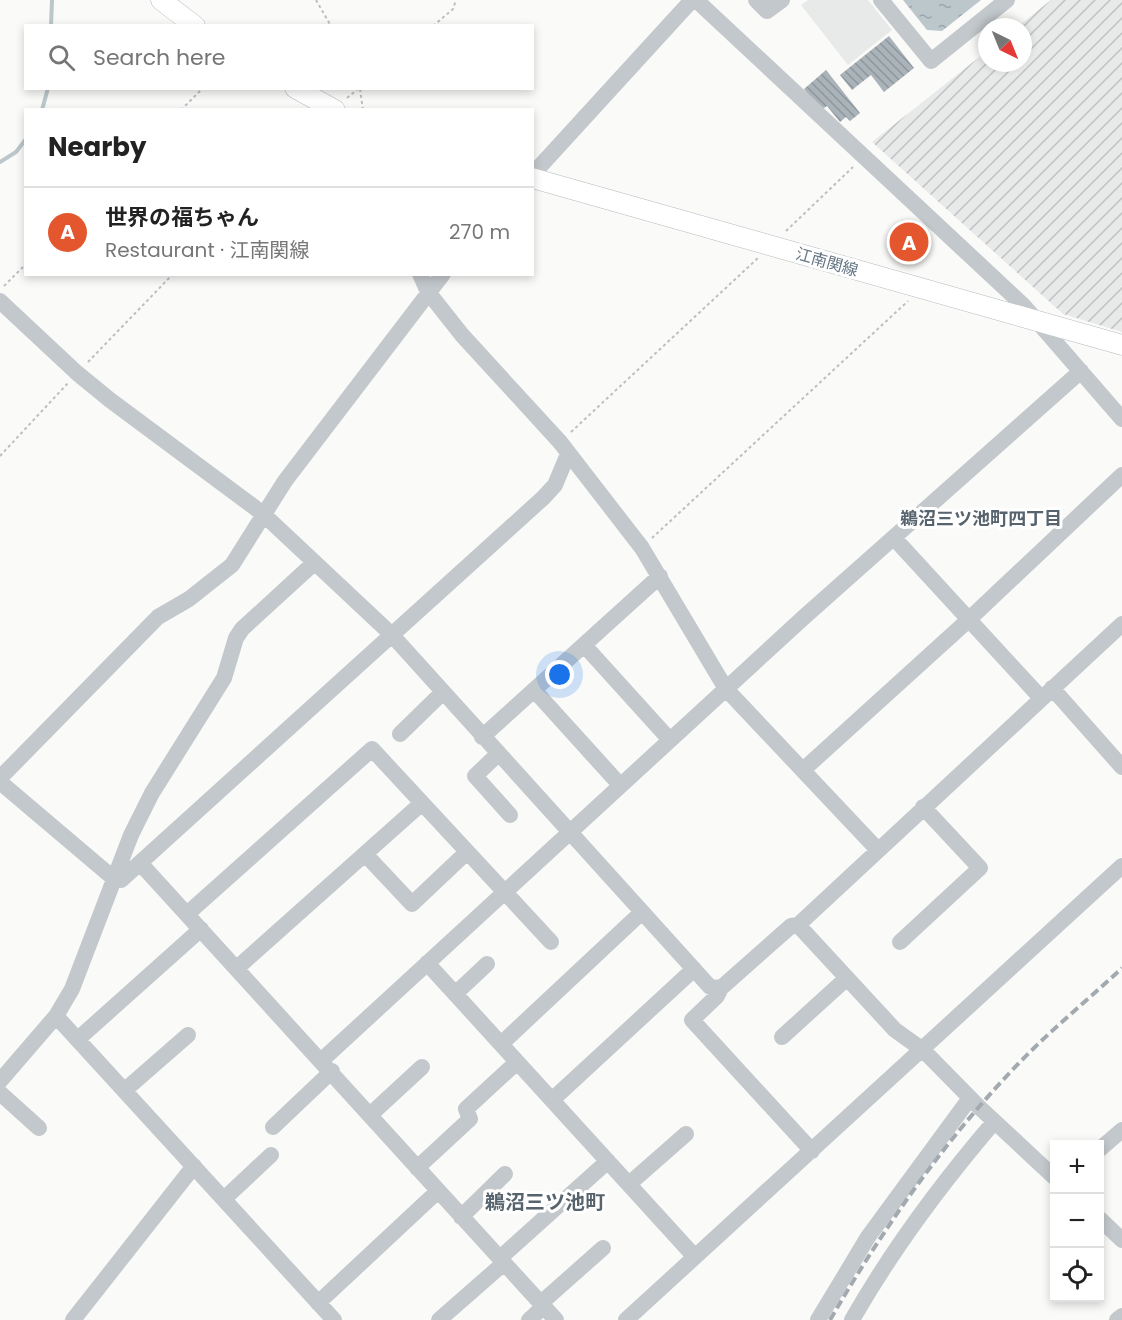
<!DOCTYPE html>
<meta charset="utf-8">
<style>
:root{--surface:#fff;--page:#f2f2f2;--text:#222;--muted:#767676;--line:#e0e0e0;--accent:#e4572e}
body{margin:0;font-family:Poppins,"Noto Sans JP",sans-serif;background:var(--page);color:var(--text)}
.controls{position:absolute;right:18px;bottom:18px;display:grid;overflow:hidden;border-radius:0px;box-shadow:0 3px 9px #0003}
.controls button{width:54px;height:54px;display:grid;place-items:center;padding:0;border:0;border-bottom:2px solid var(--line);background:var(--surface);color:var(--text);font:30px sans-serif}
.compass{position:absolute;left:978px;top:18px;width:54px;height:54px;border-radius:50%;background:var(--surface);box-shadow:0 3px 9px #0003;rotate:137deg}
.you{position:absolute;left:560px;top:675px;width:21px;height:21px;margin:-15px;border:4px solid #fff;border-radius:50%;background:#1a73e8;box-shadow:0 0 0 9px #1a73e833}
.badge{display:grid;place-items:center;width:39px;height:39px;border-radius:50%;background:var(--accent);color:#fff;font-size:20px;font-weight:700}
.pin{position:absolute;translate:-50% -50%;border:3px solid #fff;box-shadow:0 2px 6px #0006}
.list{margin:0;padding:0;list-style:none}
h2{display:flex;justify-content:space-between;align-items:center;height:78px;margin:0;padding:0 24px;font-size:26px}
h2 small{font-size:20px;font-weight:400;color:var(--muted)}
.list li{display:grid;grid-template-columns:39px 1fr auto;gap:18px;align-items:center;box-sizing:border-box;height:90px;padding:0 24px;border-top:2px solid var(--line)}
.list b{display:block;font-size:22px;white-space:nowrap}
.list p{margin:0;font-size:20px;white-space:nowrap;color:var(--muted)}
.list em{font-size:20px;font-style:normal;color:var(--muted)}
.icon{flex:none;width:33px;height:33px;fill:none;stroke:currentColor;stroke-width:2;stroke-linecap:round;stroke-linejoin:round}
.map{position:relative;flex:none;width:1122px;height:1320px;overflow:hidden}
.search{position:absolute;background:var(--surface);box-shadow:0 3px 9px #0003;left:24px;top:24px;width:510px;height:66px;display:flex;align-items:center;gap:15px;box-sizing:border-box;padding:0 21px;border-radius:0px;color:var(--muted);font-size:22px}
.panel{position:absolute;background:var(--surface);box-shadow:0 3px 9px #0003;left:24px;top:108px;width:510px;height:168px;border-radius:0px}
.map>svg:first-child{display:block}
.built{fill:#e8e9e9}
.industrial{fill:url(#industrial-furrows)}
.water{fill:url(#water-ripples)}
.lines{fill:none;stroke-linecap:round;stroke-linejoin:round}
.stream{stroke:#bbc7cb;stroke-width:4}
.building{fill:url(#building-back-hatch)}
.major-casing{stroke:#b5babe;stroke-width:21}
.path{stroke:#bbbfc2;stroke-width:2;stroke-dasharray:3 3;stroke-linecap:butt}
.minor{stroke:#c3c8cc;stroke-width:16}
.major{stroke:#fff;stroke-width:20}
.rail{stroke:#a2aab0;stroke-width:4;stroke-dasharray:9 4.5;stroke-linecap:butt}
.labels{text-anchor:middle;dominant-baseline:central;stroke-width:6;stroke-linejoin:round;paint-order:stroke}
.street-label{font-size:16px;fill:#657683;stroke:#fff}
.neighbourhood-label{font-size:18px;font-weight:bold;fill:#57646e;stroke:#fff}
.quarter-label{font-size:20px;font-weight:bold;fill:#57646e;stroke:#fff}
</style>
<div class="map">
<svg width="1122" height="1320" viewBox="0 0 1122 1320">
<defs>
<pattern id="industrial-furrows" width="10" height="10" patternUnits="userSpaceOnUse" patternTransform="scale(1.5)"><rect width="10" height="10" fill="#e8e9e9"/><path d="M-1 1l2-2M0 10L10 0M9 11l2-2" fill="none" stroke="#c0c1c2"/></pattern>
<pattern id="water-ripples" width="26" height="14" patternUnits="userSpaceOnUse" patternTransform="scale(1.5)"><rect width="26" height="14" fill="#bbc7cb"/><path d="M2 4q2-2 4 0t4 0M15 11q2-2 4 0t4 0" fill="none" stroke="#9ca6aa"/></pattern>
<pattern id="building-back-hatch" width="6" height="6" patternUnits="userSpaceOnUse" patternTransform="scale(1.5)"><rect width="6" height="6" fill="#aab3b9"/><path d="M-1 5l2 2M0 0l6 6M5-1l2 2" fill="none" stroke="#8e969c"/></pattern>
</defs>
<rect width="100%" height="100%" fill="#fafaf8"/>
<path class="built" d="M808 0H868L892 30 848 65 801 5Z"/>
<path class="industrial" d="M1051 0H1122V332L1063 314 872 142 987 51V63H1023V27H1017Z"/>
<path class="water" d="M903 0H981L942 31 927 30Z"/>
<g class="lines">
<path class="stream" d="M51 26 52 0
M42 110 48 88
M0 162 16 152 26 139"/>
</g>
<path class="building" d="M889 36 914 68 884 92 871 75 852 90 840 75Z
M826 70 860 113 850 121 846 117 840 122 827 106 821 110 804 89Z"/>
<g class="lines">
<g class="major-casing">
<path id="major" d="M161 0 195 26
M295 88 335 110
M532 178 1122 345"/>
</g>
<path class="path" d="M316 0 331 26
M433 26 453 9 456 0
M360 89 363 110
M347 98 359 88
M181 110 203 88
M786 231 853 167
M4 286 26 264
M88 362 173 274
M571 432 758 258
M0 456 68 383
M652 538 908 301"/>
<path class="minor" d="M696 0 1023 305 1122 419
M756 0 767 11 782 0
M881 0 931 61 1007 0
M532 175 692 0
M420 274 428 292 462 335 560 442 642 548 726 689 877 849
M0 301 77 373 110 400 262 513 391 634 710 987 721 988 791 926 798 925 1122 624
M894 538 1041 698
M584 645 670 740
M1052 688 1122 767
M534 690 620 785
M400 734 443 692
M482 737 660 576
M498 754 475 776 510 815
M803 770 964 624 1122 475
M0 778 158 617 189 599 232 565 285 481 443 274
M0 782 112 877 121 880 543 498 555 485 568 454
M365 854 412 904 467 852
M140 863 556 1320
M187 914 372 749 551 942
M798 925 895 1030 923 1050 979 1107 1054 1177
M900 942 980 868 923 807
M427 963 695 1257
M237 968 422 803
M721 988 717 996 692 1020 812 1151
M455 994 487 964
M56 1016 334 1320
M782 1037 847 978
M78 1039 201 929
M501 1044 642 912
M322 1060 803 618 1081 371
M0 1081 56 1016 72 989 131 835 152 793 224 678 236 638 242 629 314 563
M125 1090 188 1035
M0 1093 39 1128
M552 1100 694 969
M370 1115 422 1067
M273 1127 332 1071
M1100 1149 1122 1130
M417 1168 470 1119 466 1109 517 1062
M629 1184 686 1134
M224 1199 271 1155
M461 1217 505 1174
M1100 1219 1122 1240
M500 1258 608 1161
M318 1303 438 1191
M541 1303 603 1248
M73 1320 194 1166
M439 1320 504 1263
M529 1320 544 1306
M626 1320 1122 866
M818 1320 868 1237 970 1098
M852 1320C893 1248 941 1184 994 1122
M1117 1320 1122 1316"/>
<use href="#major" class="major"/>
<path class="rail" d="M830 1320C884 1227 946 1138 1021 1061 1053 1028 1089 999 1122 968"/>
</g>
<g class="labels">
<g class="street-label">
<text transform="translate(827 262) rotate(16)">江南関線</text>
</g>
<g class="neighbourhood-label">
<text x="981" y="518">鵜沼三ツ池町四丁目</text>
</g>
<g class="quarter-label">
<text x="545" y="1202">鵜沼三ツ池町</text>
</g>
</g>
</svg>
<div class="controls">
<button>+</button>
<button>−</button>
<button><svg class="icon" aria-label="locate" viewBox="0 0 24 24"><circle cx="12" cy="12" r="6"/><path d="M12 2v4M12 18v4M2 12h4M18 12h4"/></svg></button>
</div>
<svg class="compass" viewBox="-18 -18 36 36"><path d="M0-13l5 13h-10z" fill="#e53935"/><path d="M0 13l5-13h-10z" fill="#767676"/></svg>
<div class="you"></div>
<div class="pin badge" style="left:909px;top:242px">A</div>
<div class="search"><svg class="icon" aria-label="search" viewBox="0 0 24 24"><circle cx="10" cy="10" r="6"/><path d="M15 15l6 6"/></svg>Search here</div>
<section class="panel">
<h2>Nearby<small></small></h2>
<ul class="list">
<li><span class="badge">A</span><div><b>世界の福ちゃん</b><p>Restaurant · 江南関線</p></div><em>270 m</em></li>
</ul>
</section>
</div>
